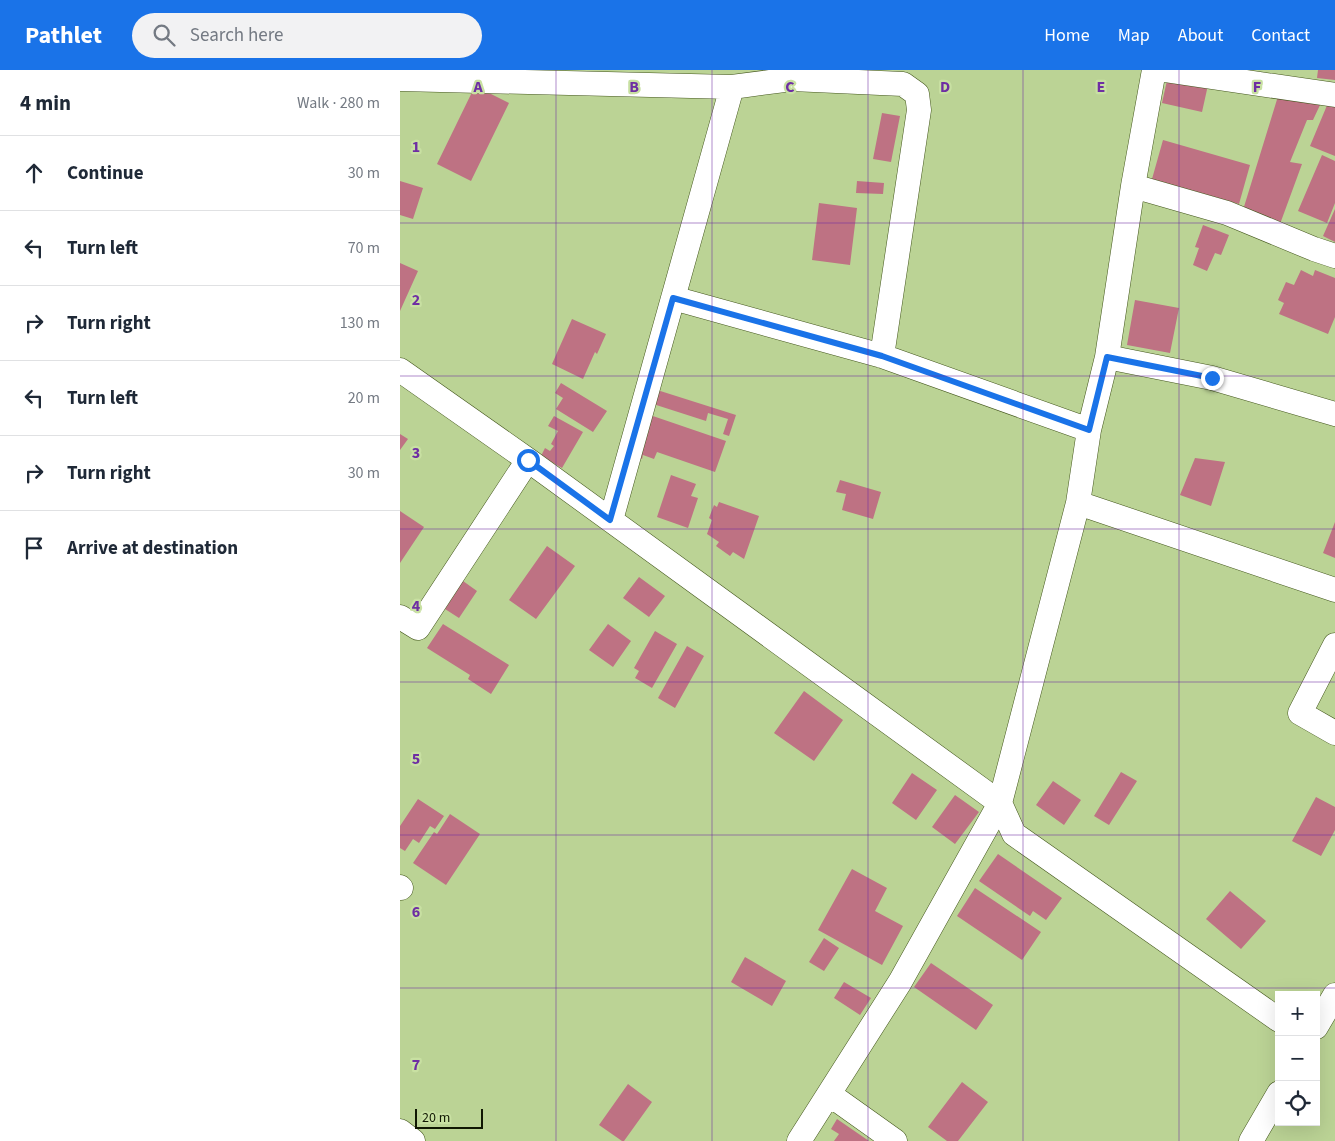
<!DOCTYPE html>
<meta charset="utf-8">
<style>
:root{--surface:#fff;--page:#f2f2f3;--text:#1f2937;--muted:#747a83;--line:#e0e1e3;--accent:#1a73e8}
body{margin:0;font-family:"Source Sans 3",sans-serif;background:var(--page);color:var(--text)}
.controls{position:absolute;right:15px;bottom:15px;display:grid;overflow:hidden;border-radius:0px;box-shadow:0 5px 20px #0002}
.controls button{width:45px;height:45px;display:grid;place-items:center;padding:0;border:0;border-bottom:1px solid var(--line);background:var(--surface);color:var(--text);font:25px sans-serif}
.scale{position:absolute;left:15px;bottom:12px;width:68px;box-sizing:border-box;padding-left:5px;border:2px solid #101702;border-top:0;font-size:14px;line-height:18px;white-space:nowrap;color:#101702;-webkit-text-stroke:4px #c8e0a2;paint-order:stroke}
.stop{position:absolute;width:15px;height:15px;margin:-11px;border:4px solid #1a73e8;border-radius:50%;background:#fff}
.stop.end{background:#1a73e8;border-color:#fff;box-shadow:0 1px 5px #0008}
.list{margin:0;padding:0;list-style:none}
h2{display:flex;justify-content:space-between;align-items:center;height:65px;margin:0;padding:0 20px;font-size:21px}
h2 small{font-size:16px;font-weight:400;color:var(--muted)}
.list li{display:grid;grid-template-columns:32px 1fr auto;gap:15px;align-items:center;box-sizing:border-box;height:75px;padding:0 20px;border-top:1px solid var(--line)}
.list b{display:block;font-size:19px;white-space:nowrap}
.list em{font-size:16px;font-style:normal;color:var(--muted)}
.icon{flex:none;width:28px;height:28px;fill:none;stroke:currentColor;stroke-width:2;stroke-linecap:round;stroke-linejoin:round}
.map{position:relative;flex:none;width:935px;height:1071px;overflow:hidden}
header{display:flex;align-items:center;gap:30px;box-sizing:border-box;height:70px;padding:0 25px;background:var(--accent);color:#fff}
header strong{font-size:24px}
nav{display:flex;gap:28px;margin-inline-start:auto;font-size:18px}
.search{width:350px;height:45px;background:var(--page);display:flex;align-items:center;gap:12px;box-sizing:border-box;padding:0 18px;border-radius:28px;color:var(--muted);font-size:19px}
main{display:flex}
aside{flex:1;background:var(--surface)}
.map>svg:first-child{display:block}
.building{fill:#be7283}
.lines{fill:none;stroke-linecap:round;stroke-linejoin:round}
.minor-casing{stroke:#43561c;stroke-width:25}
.minor{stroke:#fff;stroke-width:24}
.route{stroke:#1a73e8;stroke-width:6}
.grid{fill:none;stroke:#6e2ea3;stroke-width:1;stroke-opacity:0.55}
.grid-label{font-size:16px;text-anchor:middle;font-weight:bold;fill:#6e2ea3;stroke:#c8e0a2;stroke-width:4.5;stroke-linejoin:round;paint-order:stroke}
</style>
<header>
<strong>Pathlet</strong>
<div class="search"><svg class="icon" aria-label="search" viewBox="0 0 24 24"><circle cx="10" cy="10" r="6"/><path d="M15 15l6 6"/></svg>Search here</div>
<nav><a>Home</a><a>Map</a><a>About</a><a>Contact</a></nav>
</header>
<main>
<aside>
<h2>4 min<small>Walk · 280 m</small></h2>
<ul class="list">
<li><svg class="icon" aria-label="ahead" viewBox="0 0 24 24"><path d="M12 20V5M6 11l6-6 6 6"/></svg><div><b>Continue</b></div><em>30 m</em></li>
<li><svg class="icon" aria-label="left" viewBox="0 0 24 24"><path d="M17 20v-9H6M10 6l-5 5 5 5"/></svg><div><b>Turn left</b></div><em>70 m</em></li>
<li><svg class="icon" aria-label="right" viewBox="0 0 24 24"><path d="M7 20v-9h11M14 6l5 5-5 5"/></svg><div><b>Turn right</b></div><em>130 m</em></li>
<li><svg class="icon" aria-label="left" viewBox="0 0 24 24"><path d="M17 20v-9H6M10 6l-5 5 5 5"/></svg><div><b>Turn left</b></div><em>20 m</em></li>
<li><svg class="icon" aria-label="right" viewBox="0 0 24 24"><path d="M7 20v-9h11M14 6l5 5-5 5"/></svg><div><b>Turn right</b></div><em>30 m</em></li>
<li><svg class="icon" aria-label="arrive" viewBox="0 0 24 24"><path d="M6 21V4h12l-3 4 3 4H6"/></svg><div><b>Arrive at destination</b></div></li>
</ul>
</aside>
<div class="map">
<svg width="935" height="1071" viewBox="0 0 935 1071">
<rect width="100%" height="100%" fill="#bbd395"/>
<path class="building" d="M918 0H935V10L917 8Z
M768 6 808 15 802 42 762 33Z
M75 16 109 33 71 111 37 94Z
M933 21 935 22V86L910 76Z
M879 23 920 35 913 50H907L890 92 902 94 880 154 843 140Z
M482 43 500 46 491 92 473 89Z
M763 70 850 95 839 134 752 109Z
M922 85 935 91V133L927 153 898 141Z
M0 111 23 118 13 149 0 145Z
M457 111 484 113 483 124 456 123Z
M419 133 457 138 450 195 412 190Z
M935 139V172L923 166Z
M803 155 829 165 821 185 815 183 807 201 793 195 799 178 795 177Z
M0 193 18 201 0 241Z
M901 200 913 206 915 200 935 208V247L928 264 879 244 884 233 878 230 886 212 894 215Z
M735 230 779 238 770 283 727 275Z
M172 249 206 264 197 284 195 282 183 309 152 294Z
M161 313 207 341 193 362 156 339 163 328 155 323Z
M254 319 336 345 329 366 323 364 328 349 308 343 306 351 250 333Z
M247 344 326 371 315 402 257 382 254 389 243 385 242 389 232 386Z
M154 346 183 362 162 398 141 386 145 378 150 381 154 376 151 374 158 361 148 356Z
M0 364 8 369 0 380Z
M795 388 825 392 811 436 780 425Z
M271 405 296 414 291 426 298 428 288 458 257 447Z
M440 410 481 422 473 449 442 440 446 424 436 422Z
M319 432 359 446 344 489 333 482 330 486 316 476 319 472 307 464 312 450 309 448 314 435 317 437Z
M0 441 24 457 0 493Z
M935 452V488L923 483Z
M147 476 175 496 136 549 109 530Z
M239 507 265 526 249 547 223 528Z
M63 511 77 521 59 548 45 539Z
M43 554 109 595 91 624 68 609 70 605 27 578Z
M208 554 231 571 213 597 189 580Z
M255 561 277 574 252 618 235 608 239 601 234 598Z
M287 576 304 586 275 638 258 628Z
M404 621 443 650 414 691 374 663Z
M721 702 737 711 709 755 694 746Z
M512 703 537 720 516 750 492 733Z
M653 711 681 730 664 755 636 735Z
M555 725 579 742 555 774 532 757Z
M916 727 935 737V760L921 786 892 771Z
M18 729 44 746 35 759 30 756 19 773 13 769 5 781 0 778V756Z
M50 744 80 764 46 815 13 793 34 762 37 764Z
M598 784 662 828 646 850 633 841 630 846 579 811Z
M452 799 487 818 475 841 503 856 482 895 418 860Z
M575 818 641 862 622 890 557 846Z
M830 821 866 851 841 879 806 849Z
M424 868 439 878 424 901 409 892Z
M345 887 386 911 372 936 331 912Z
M531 893 593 935 576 960 514 917Z
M444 912 471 928 460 945 434 928Z
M562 1012 588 1032 558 1071H547L528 1057Z
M228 1014 252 1032 224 1071H222L199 1055Z
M437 1049 469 1071H434L439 1064 431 1059Z"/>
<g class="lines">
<g class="minor-casing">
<path id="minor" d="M764 0 935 25
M0 9 332 17 392 9 503 14 517 24 519 40 482 286
M733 116 827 143 914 179 935 186
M273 228 482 286 689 360
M707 287 812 308 935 344
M0 300 128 390 600 733 614 764 879 950
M678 433 935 520
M211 450 332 17
M0 547 18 558 128 390
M935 575 900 643 935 663
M0 817 1 818
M916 957 935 925
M429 1024 495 1071
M0 1061 13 1071
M399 1071 500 912 600 733 678 433 689 360 707 287 733 116 754 0
M851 1071 879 1023"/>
</g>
<use href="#minor" class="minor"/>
</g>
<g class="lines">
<path class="route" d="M128 390 210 450 273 228 482 286 689 360 707 287 812 308"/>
</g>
<path class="grid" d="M156 0V1071M312 0V1071M468 0V1071M623 0V1071M779 0V1071M0 153H935M0 306H935M0 459H935M0 612H935M0 765H935M0 918H935"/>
<g class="grid-label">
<text x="78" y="22">A</text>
<text x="234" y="22">B</text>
<text x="390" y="22">C</text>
<text x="545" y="22">D</text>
<text x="701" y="22">E</text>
<text x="857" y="22">F</text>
<text x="16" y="82">1</text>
<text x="16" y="235">2</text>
<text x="16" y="388">3</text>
<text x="16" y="541">4</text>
<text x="16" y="694">5</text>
<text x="16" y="847">6</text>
<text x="16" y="1000">7</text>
</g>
</svg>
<div class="controls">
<button>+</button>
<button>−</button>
<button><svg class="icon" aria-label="locate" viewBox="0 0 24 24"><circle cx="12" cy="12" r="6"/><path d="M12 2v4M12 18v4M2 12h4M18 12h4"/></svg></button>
</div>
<div class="scale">20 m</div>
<div class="stop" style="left:128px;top:390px"></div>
<div class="stop end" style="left:812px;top:308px"></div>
</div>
</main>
